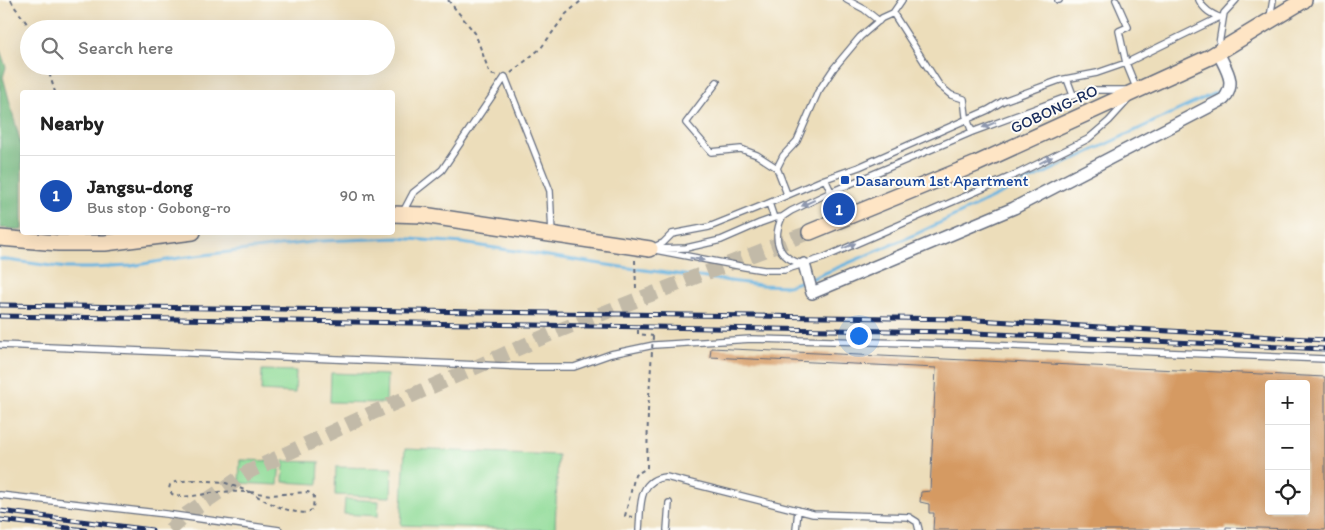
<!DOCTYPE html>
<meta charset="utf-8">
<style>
:root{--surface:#fff;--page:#f6f6f6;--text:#222;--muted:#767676;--line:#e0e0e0;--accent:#111827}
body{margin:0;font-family:Itim,sans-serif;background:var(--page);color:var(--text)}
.controls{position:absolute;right:15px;bottom:15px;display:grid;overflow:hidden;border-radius:5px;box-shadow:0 5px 20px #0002}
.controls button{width:45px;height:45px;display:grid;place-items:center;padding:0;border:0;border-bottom:1px solid var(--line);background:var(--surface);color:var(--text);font:25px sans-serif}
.you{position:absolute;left:858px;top:335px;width:18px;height:18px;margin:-12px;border:4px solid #fff;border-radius:50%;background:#1a73e8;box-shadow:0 0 0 8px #1a73e833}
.badge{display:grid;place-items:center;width:32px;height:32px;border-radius:50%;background:var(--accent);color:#fff;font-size:16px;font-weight:700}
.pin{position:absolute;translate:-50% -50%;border:2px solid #fff;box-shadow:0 1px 5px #0006}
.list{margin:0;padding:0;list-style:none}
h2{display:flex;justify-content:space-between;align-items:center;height:65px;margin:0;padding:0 20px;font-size:21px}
h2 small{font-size:16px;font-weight:400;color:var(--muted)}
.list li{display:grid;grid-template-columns:32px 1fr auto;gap:15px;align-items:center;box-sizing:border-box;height:80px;padding:0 20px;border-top:1px solid var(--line)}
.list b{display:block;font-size:19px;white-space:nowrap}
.list p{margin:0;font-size:16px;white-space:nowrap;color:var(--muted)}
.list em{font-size:16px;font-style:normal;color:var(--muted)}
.icon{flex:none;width:28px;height:28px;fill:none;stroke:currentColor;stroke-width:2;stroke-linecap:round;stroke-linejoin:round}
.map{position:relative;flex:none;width:1325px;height:530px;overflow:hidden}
.search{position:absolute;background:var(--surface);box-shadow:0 5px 20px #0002;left:20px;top:20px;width:375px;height:55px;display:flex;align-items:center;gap:12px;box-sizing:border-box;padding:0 18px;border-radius:28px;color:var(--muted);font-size:19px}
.panel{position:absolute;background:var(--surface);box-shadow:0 5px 20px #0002;left:20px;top:90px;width:375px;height:145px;border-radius:5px}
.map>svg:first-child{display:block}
.green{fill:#90db98;stroke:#56857b}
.forest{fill:#74bb80;stroke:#48756f}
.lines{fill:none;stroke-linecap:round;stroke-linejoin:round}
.stream{stroke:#68b4e1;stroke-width:3}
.building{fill:#d59a62;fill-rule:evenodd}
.secondary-tunnel{stroke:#c2baa8;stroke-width:15;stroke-dasharray:15 8;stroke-linecap:butt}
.lane-casing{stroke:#646c7e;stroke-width:8}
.street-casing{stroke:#646c7e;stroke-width:14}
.secondary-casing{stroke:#646c7e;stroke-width:18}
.path{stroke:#646c7e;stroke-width:2;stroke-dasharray:4 4;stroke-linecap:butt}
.lane{stroke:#fff;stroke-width:5.5}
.street{stroke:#fff;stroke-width:11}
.secondary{stroke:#fee5c5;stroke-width:15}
.rail-casing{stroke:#1b2f5e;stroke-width:5}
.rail{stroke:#fdfcf7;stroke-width:3;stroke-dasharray:9;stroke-linecap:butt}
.path-bridge{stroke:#646c7e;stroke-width:2;stroke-dasharray:4 4;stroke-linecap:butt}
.oneway{fill:#8d97ae}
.transit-dot{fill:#1a4fb4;stroke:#fdfcf7;stroke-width:2}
.labels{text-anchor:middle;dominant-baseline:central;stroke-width:4;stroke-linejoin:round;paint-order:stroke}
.street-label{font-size:16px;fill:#1b2f5e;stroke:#fdfcf7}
.transit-label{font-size:16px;fill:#164399;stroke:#fdfcf7;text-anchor:start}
</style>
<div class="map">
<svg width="1325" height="530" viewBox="0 0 1325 530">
<rect width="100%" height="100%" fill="#fdfcf7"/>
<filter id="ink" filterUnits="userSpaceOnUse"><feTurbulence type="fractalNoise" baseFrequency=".02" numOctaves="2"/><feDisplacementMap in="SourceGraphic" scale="10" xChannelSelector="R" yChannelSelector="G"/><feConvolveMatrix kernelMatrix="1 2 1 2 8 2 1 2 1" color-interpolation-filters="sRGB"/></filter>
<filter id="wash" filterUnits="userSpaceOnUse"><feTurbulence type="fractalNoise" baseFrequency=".0096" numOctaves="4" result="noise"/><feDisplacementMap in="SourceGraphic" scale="20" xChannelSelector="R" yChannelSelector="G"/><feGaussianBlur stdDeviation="1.12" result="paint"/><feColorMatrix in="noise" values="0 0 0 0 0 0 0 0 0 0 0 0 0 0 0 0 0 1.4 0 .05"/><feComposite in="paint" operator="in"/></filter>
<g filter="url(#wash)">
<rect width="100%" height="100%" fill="#ecddba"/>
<path class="green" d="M262 370 296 371 295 393 261 391Z
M331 373 387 375 386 403 330 402Z
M405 449 558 455 555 530 401 525Z
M240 460 280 461 278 485 239 483Z
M284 461 319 462 318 484 283 482Z
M336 467 392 468 391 497 335 495Z
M345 499 379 501 378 516 344 514Z"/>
<path class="forest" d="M0 50 6 67 3 77 22 148V230L0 228Z"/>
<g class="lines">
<path class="stream" d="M0 259 66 268H91L131 266 179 258 320 241 398 238 462 243 621 267 761 285 788 286 805 280
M811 279 914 235 1221 90"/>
</g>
<g id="blocks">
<path class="building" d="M711 348 1325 377V530L1226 527V530H933L934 513H929V504L920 502 921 492 930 491 936 368 710 357ZM1269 384H1306V511H1269Z"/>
</g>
</g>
<g filter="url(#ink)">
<use href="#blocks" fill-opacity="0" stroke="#646c7e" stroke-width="1"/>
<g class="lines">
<path class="secondary-tunnel" d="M170 530 187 514 250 471 372 413 555 332 810 232"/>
<g class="lane-casing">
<path id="lane" d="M847 0 864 9 879 21
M1058 0H1059
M1116 0 1128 27 1119 31 1126 63 1137 90
M1199 0C1204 10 1211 14 1221 18
M893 13 939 85 951 95 964 99 966 116 972 132
M1270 17 1273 0
M1218 50 1224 13 1236 0
M505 77 550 191 552 234
M1067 79 1073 95
M717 82 686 123 711 152 741 149 757 155 777 168 787 194
M777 168 783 156 797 141 818 92 834 68 860 37 882 18 893 13 902 0
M825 179 859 167 988 110 1003 101 1060 80 1097 73 1126 63 1220 17
M403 212 413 193 442 170 505 77
M782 217C772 239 777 258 803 264
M774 218 769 203 825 179 831 192
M654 247 663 243 672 234 709 227 769 203
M650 249 745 267 764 270H784L823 258 1019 173 1088 139 1109 121 1129 99
M657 249 686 248 721 240 760 223 774 218 782 217 791 211 831 192 972 132 1064 98 1094 90H1127
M0 345 526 367H574L611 354 654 345 752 339 987 345 1325 359
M0 495 166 514 279 530
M639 530C641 508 637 479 666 477L813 514 909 517 917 522 919 530
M667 530 669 503
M796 530 798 510"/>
</g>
<g class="street-casing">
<path id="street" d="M804 264 812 293 1014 208 1224 99C1237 82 1226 70 1218 52"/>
</g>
<g class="secondary-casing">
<path id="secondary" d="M392 214 423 215 650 249
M810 232 976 164 1210 57 1304 0
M0 238 58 243H105L193 232"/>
</g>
<path class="path" d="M11 0 14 6 31 29
M448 0 475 33 490 74 498 76
M47 66 55 92
M511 73 541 48 566 14 582 0
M635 260 636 289
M638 330V334L653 336
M193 480 223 482 250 492C240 492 229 491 219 492 203 493 188 500 172 494L169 489 170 485 175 482Z
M250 492 271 495 308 492 314 496 313 509 307 513C285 512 269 503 250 492Z
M633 517 625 516 635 475 647 468"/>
<use href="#lane" class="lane"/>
<use href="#street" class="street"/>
<use href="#secondary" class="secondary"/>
<g class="rail-casing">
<path id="rail" d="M0 305 960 319 1325 340
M0 316 954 332 1325 349
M0 511 152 530
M0 520 85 530"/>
</g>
<use href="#rail" class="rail"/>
<path class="path-bridge" d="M647 468 648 411 653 336"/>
</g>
<defs><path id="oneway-solid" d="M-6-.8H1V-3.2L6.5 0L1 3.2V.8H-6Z" transform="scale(1.25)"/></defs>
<g class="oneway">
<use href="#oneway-solid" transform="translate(989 125) rotate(158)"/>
<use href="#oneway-solid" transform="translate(1046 160) rotate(-26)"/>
<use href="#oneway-solid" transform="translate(808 203) rotate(155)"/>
<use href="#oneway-solid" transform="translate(849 246) rotate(-23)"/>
<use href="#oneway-solid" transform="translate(697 259) rotate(10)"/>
</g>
</g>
<rect class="transit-dot" x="840" y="175" width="10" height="10" rx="2.5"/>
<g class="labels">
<g class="street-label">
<text transform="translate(1054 109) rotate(-25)">GOBONG-RO</text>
</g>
<g class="transit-label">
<text x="855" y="180">Dasaroum 1st Apartment</text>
</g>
</g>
</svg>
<div class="controls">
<button>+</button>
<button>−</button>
<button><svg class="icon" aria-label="locate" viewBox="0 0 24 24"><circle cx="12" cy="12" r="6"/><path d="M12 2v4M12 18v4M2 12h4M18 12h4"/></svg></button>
</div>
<div class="you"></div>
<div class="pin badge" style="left:839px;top:209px;background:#1a4fb4">1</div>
<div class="search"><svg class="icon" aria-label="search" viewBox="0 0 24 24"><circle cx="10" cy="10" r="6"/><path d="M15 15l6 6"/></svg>Search here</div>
<section class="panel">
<h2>Nearby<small></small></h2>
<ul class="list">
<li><span class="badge" style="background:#1a4fb4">1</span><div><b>Jangsu-dong</b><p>Bus stop · Gobong-ro</p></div><em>90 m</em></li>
</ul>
</section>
</div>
